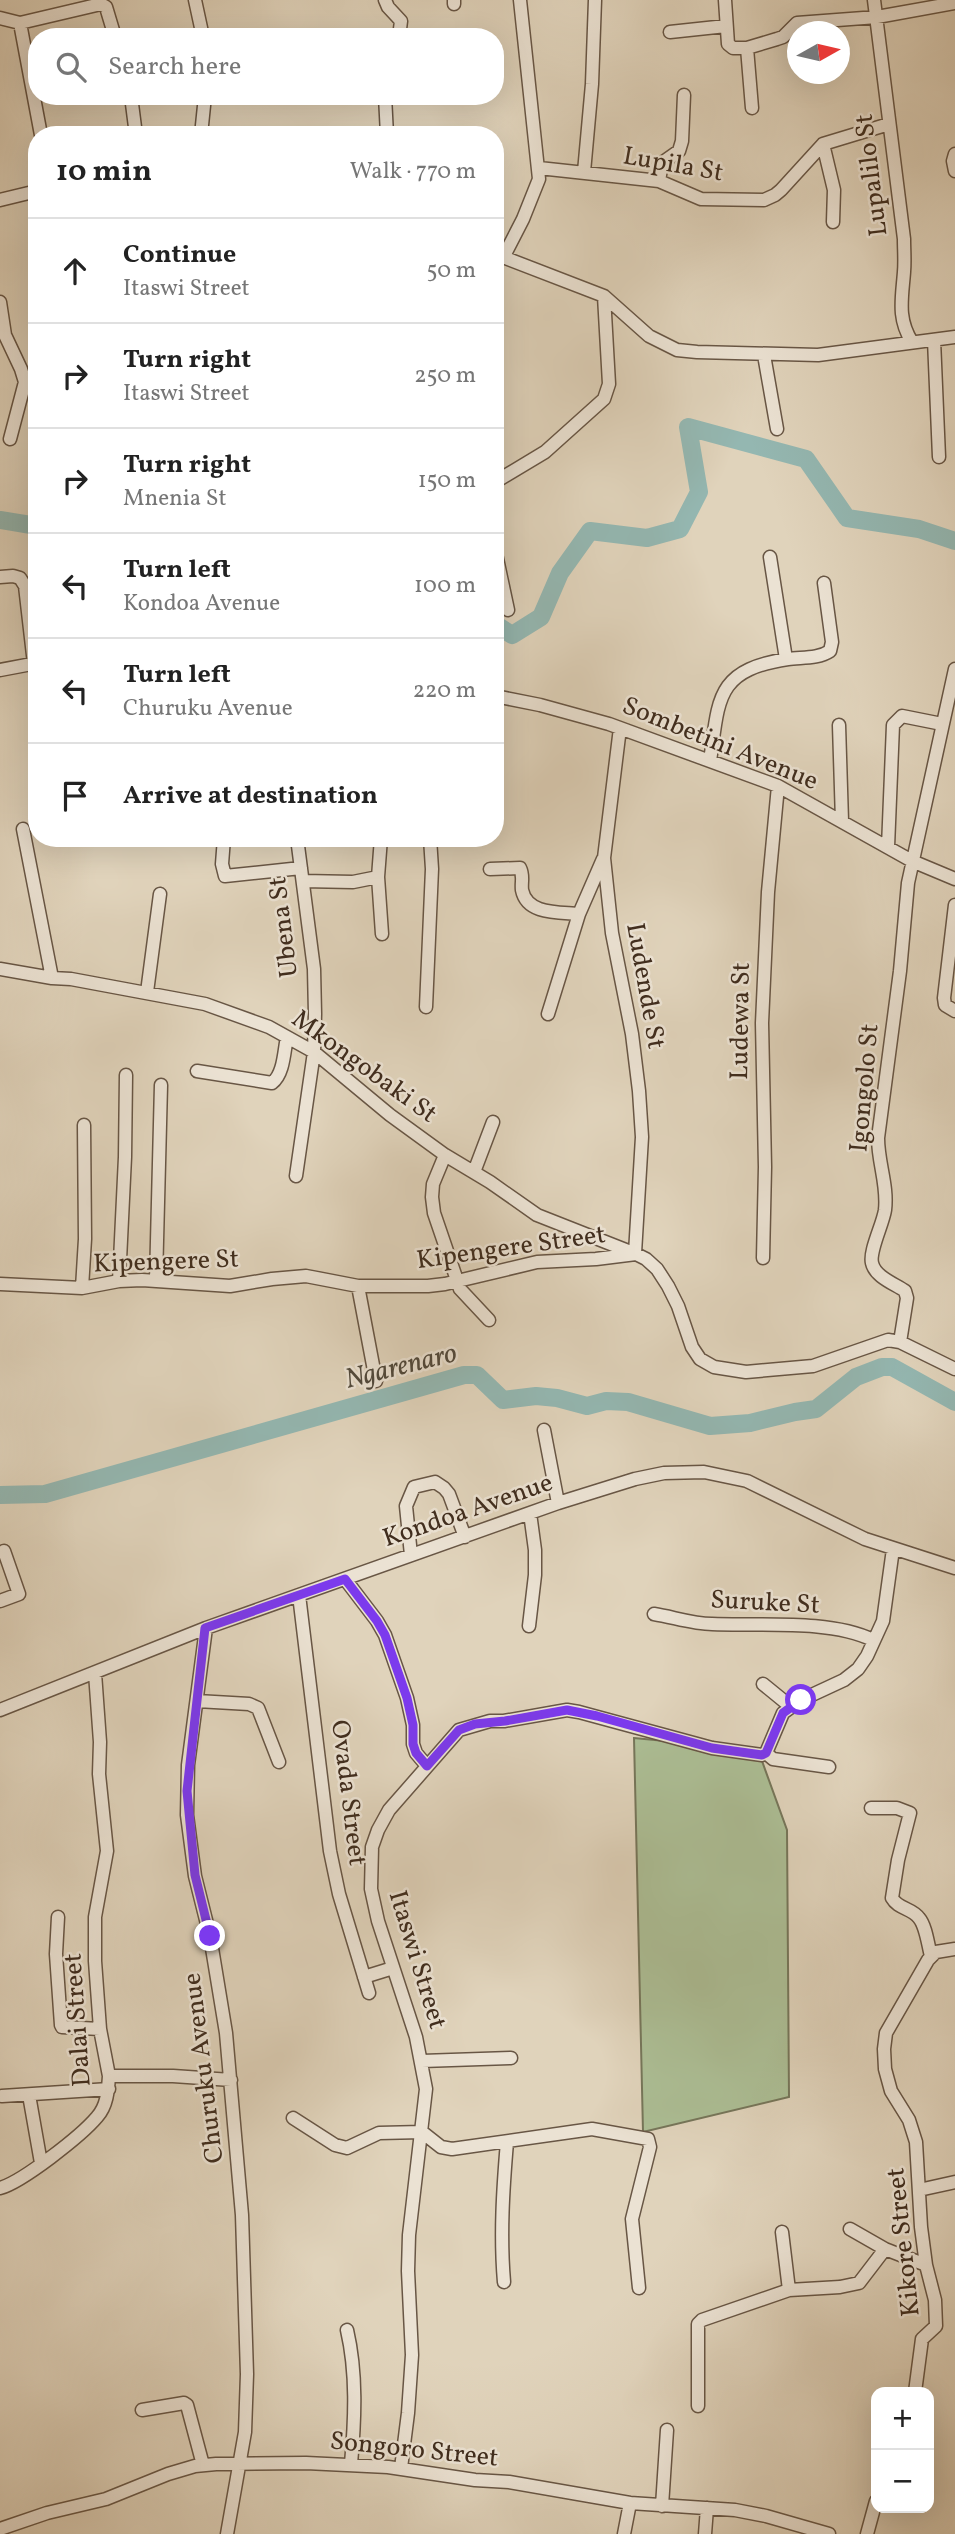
<!DOCTYPE html>
<meta charset="utf-8">
<style>
:root{--surface:#fff;--page:#f2f2f2;--text:#222;--muted:#767676;--line:#e0e0e0}
body{margin:0;font-family:Vollkorn,serif;background:var(--page);color:var(--text)}
.controls{position:absolute;right:21px;bottom:21px;display:grid;overflow:hidden;border-radius:14px;box-shadow:0 7px 28px #0002}
.controls button{width:63px;height:63px;display:grid;place-items:center;padding:0;border:0;border-bottom:2px solid var(--line);background:var(--surface);color:var(--text);font:35px sans-serif}
.compass{position:absolute;left:787px;top:21px;width:63px;height:63px;border-radius:50%;background:var(--surface);box-shadow:0 7px 28px #0002;rotate:82deg}
.stop{position:absolute;width:21px;height:21px;margin:-16px;border:5px solid #7c3aed;border-radius:50%;background:#fff}
.stop.end{background:#7c3aed;border-color:#fff;box-shadow:0 2px 7px #0008}
.list{margin:0;padding:0;list-style:none}
h2{display:flex;justify-content:space-between;align-items:center;height:91px;margin:0;padding:0 28px;font-size:30px}
h2 small{font-size:23px;font-weight:400;color:var(--muted)}
.list li{display:grid;grid-template-columns:46px 1fr auto;gap:21px;align-items:center;box-sizing:border-box;height:105px;padding:0 28px;border-top:2px solid var(--line)}
.list b{display:block;font-size:26px;white-space:nowrap}
.list p{margin:0;font-size:23px;white-space:nowrap;color:var(--muted)}
.list em{font-size:23px;font-style:normal;color:var(--muted)}
.icon{flex:none;width:38px;height:38px;fill:none;stroke:currentColor;stroke-width:2;stroke-linecap:round;stroke-linejoin:round}
.map{position:relative;flex:none;width:955px;height:2534px;overflow:hidden}
.search{position:absolute;background:var(--surface);box-shadow:0 7px 28px #0002;left:28px;top:28px;width:476px;height:77px;display:flex;align-items:center;gap:18px;box-sizing:border-box;padding:0 24px;border-radius:28px;color:var(--muted);font-size:26px}
.panel{position:absolute;background:var(--surface);box-shadow:0 7px 28px #0002;left:28px;top:126px;width:476px;height:721px;border-radius:28px}
.map>svg:first-child{display:block}
.green{fill:#acbe95;stroke:#76765a;stroke-width:2}
.lines{fill:none;stroke-linecap:round;stroke-linejoin:round}
.river{stroke:#94b7b1;stroke-width:18}
.minor-casing{stroke:#685645;stroke-width:15}
.minor{stroke:#ebe2d3;stroke-width:12}
.route{stroke:#7c3aed;stroke-width:9}
.labels{text-anchor:middle;dominant-baseline:central;stroke-width:5;stroke-linejoin:round;paint-order:stroke}
.street-label{font-size:26px;fill:#402d1e;stroke:#ebe2d3}
.water-label{font-size:28px;font-style:italic;fill:#51493b;stroke:#ebe2d3}
</style>
<div class="map">
<svg width="955" height="2534" viewBox="0 0 955 2534">
<rect width="100%" height="100%" fill="#e0d3bb"/>
<filter id="stains"><feTurbulence type="fractalNoise" baseFrequency=".00286" numOctaves="4"/><feColorMatrix values="0 0 0 0 .2 0 0 0 0 .09 0 0 0 0 .02 0 0 0 .5 -.17"/></filter>
<radialGradient id="worn" r=".72"><stop offset=".6" stop-color="#630" stop-opacity="0"/><stop offset="1" stop-color="#630" stop-opacity=".3"/></radialGradient>
<path class="green" d="M634 1738 758 1750 787 1830 789 2097 643 2132Z"/>
<g class="lines">
<path class="river" d="M0 520 37 526
M495 624 512 635 541 617 560 573 590 531 647 538 680 529 699 492 688 427 806 459 847 518 919 529 955 541
M0 1495 45 1494 464 1375H477L503 1400 536 1396 557 1398 587 1406 606 1401 628 1402 710 1426 750 1423 795 1412 816 1409 856 1377 882 1367H892L955 1402"/>
<g class="minor-casing">
<path id="minor" d="M195 0 203 37
M385 0 388 7 401 21 399 37
M725 0 728 44 733 48H747L777 39 783 37 797 23 877 17 955 3
M874 0 904 239C904 250 905 261 904 272 902 299 897 318 912 342
M454 4V0
M0 18 20 23 101 4 106 7 115 37
M20 23 41 135
M670 32 726 26
M747 48 752 108
M131 96 136 135
M385 96 387 135
M201 135 205 96
M823 144 889 124
M955 154 953 161 955 171
M539 168 659 181 701 199 764 200 775 195 781 190 823 144 834 190 833 222
M584 172 592 84 595 0
M659 181 662 163 679 151 682 141 684 95
M0 200 37 191
M495 254 604 296 649 336 677 350 697 352 818 355 955 337
M504 256 523 219 539 179 520 0
M0 302 5 335 21 369 25 382 10 439
M934 340 939 457
M764 355 777 429
M495 482 545 452 604 399 609 384 604 296
M495 549 508 610
M770 557 786 659
M0 577 13 576 20 578 25 586 34 664
M0 670 37 663
M495 696 540 705 609 724 778 786 912 861 955 879
M839 725 842 821
M620 728 604 858 612 933 632 1034 639 1091 642 1137 635 1253
M710 761C719 699 715 670 788 659 801 657 818 659 830 651L832 642 824 583
M23 829 52 978
M224 838 222 864 225 876 301 868
M888 847 893 725 902 716 942 724
M490 869 520 868C524 876 521 882 522 890 527 915 559 912 579 914
M378 877 382 934
M303 881 353 882 378 877 381 838
M955 905 944 998 945 1005 955 1011
M0 969 52 978 71 979 205 1004 269 1027 314 1052 390 1115 445 1155 490 1182 537 1215 636 1254
M147 992 160 894
M426 1007 432 869 430 838
M548 1014 579 914 603 859
M197 1071 272 1083C284 1074 284 1051 287 1037
M445 1155 433 1184 432 1197 434 1213 460 1289 489 1320
M474 1172 493 1122
M296 1176 314 1052 315 1014 314 969 297 838
M763 1258 765 1167 762 1023 768 892 778 786
M156 1280 161 1085
M119 1281 125 1157 126 1075
M0 1284 82 1288 119 1281 142 1280 230 1286 272 1279 306 1276 358 1286H428L445 1284 537 1262 596 1259 636 1254 646 1259 657 1269 668 1286 678 1306 692 1347 700 1359 714 1367 746 1372 813 1366 888 1340 900 1342 955 1369
M358 1286 376 1381
M82 1288 85 1239 84 1125
M900 1342 907 1298 905 1291C895 1284 875 1277 872 1263 869 1251 883 1224 885 1210 888 1185 878 1163 878 1138L900 971 908 883 955 669
M544 1430 558 1503
M411 1555 406 1506 414 1487 435 1482 444 1488 449 1494 465 1537
M345 1579 377 1621 385 1635 407 1698 413 1725V1744L416 1753 427 1766
M299 1595 330 1851 339 1894 369 1993
M0 1601 19 1594 4 1551
M654 1614C673 1617 693 1624 712 1624 760 1626 830 1619 873 1640
M529 1626 535 1575V1550L530 1513
M206 1628 188 1765 187 1815 195 1876 210 1936 226 2033 242 2215 247 2374 245 2432 227 2534
M763 1684 790 1706
M197 1701 249 1704 258 1708 279 1762
M0 1710 206 1628 558 1503 635 1479 664 1473 704 1472 747 1481 865 1539 955 1568
M766 1753 773 1759 829 1767
M871 1808H897L910 1813 898 1860 892 1898C898 1909 912 1908 919 1918 926 1926 928 1945 931 1956
M58 1917 56 1954 61 2025 62 2027 100 2029
M364 1977 393 1968
M422 2061 511 2058
M109 2076H173L231 2080
M29 2095 41 2163
M2 2096 109 2089
M293 2118 335 2145 347 2148 379 2133 422 2132 441 2147 452 2149 592 2129 648 2139 650 2147 632 2219 639 2288
M0 2188C22 2182 81 2136 97 2117 107 2106 108 2091 109 2076L100 2029 95 1961V1917L107 1851 99 1774 100 1742 95 1673
M919 2190 955 2182
M850 2229 885 2249 926 2265
M782 2232 789 2290
M504 2282C500 2235 503 2189 507 2142
M347 2330C357 2373 355 2419 351 2464
M915 2392 922 2339 936 2326 935 2300 926 2265 921 2227 916 2142 909 2120 891 2091 885 2069 884 2049 886 2033 928 1960 936 1952 955 1949
M698 2406V2324L702 2320 789 2290 840 2287 859 2283 885 2249
M142 2410 184 2403 187 2405 203 2465
M401 2468 408 2413 412 2355 408 2271 409 2235 426 2089 416 2037 378 1921 371 1889 372 1847 378 1830 389 1810 459 1730 490 1721H504L567 1710 579 1712 712 1748 762 1755 766 1753 783 1713 801 1700 844 1680 858 1669 867 1656 883 1621 893 1549
M662 2506 667 2430
M0 2529 47 2513 106 2499 168 2474 195 2466 216 2464 306 2463 388 2467 475 2480 509 2482 630 2503 735 2510 766 2516 829 2534
M624 2534 630 2503
M705 2534 707 2508
M867 2534 876 2501"/>
</g>
<use href="#minor" class="minor"/>
</g>
<g class="lines">
<path class="route" d="M210 1936 195 1875 187 1791 205 1628 345 1579 377 1621 385 1635 407 1698 413 1725V1744L416 1753 427 1766 459 1730 475 1724 505 1721 567 1710 597 1716 712 1748 762 1755 766 1753 783 1713 801 1700"/>
</g>
<g class="labels">
<g class="street-label">
<text transform="translate(673 165) rotate(10)">Lupila St</text>
<text transform="translate(872 175) rotate(-97)">Lupalilo St</text>
<text transform="translate(720 744) rotate(22)">Sombetini Avenue</text>
<text transform="translate(284 927) rotate(-97)">Ubena St</text>
<text transform="translate(645 986) rotate(80)">Ludende St</text>
<text transform="translate(741 1021) rotate(-89)">Ludewa St</text>
<text transform="translate(364 1067) rotate(36)">Mkongobaki St</text>
<text transform="translate(865 1088) rotate(-85)">Igongolo St</text>
<text transform="translate(511 1248) rotate(-8)">Kipengere Street</text>
<text transform="translate(166 1262) rotate(-2)">Kipengere St</text>
<text transform="translate(468 1511) rotate(-19)">Kondoa Avenue</text>
<text transform="translate(765 1603) rotate(3)">Suruke St</text>
<text transform="translate(348 1793) rotate(83)">Ovada Street</text>
<text transform="translate(417 1960) rotate(73)">Itaswi Street</text>
<text transform="translate(78 2020) rotate(-94)">Dalai Street</text>
<text transform="translate(204 2068) rotate(-97)">Churuku Avenue</text>
<text transform="translate(904 2242) rotate(-96)">Kikore Street</text>
<text transform="translate(414 2450) rotate(6)">Songoro Street</text>
</g>
<g class="water-label">
<text transform="translate(401 1367) rotate(-14)">Ngarenaro</text>
</g>
</g>
<rect width="100%" height="100%" filter="url(#stains)"/>
<rect width="100%" height="100%" fill="url(#worn)"/>
</svg>
<div class="controls">
<button>+</button>
<button>−</button>
</div>
<svg class="compass" viewBox="-18 -18 36 36"><path d="M0-13l5 13h-10z" fill="#e53935"/><path d="M0 13l5-13h-10z" fill="#767676"/></svg>
<div class="stop" style="left:801px;top:1700px"></div>
<div class="stop end" style="left:210px;top:1936px"></div>
<div class="search"><svg class="icon" aria-label="search" viewBox="0 0 24 24"><circle cx="10" cy="10" r="6"/><path d="M15 15l6 6"/></svg>Search here</div>
<section class="panel">
<h2>10 min<small>Walk · 770 m</small></h2>
<ul class="list">
<li><svg class="icon" aria-label="ahead" viewBox="0 0 24 24"><path d="M12 20V5M6 11l6-6 6 6"/></svg><div><b>Continue</b><p>Itaswi Street</p></div><em>50 m</em></li>
<li><svg class="icon" aria-label="right" viewBox="0 0 24 24"><path d="M7 20v-9h11M14 6l5 5-5 5"/></svg><div><b>Turn right</b><p>Itaswi Street</p></div><em>250 m</em></li>
<li><svg class="icon" aria-label="right" viewBox="0 0 24 24"><path d="M7 20v-9h11M14 6l5 5-5 5"/></svg><div><b>Turn right</b><p>Mnenia St</p></div><em>150 m</em></li>
<li><svg class="icon" aria-label="left" viewBox="0 0 24 24"><path d="M17 20v-9H6M10 6l-5 5 5 5"/></svg><div><b>Turn left</b><p>Kondoa Avenue</p></div><em>100 m</em></li>
<li><svg class="icon" aria-label="left" viewBox="0 0 24 24"><path d="M17 20v-9H6M10 6l-5 5 5 5"/></svg><div><b>Turn left</b><p>Churuku Avenue</p></div><em>220 m</em></li>
<li><svg class="icon" aria-label="arrive" viewBox="0 0 24 24"><path d="M6 21V4h12l-3 4 3 4H6"/></svg><div><b>Arrive at destination</b></div></li>
</ul>
</section>
</div>
